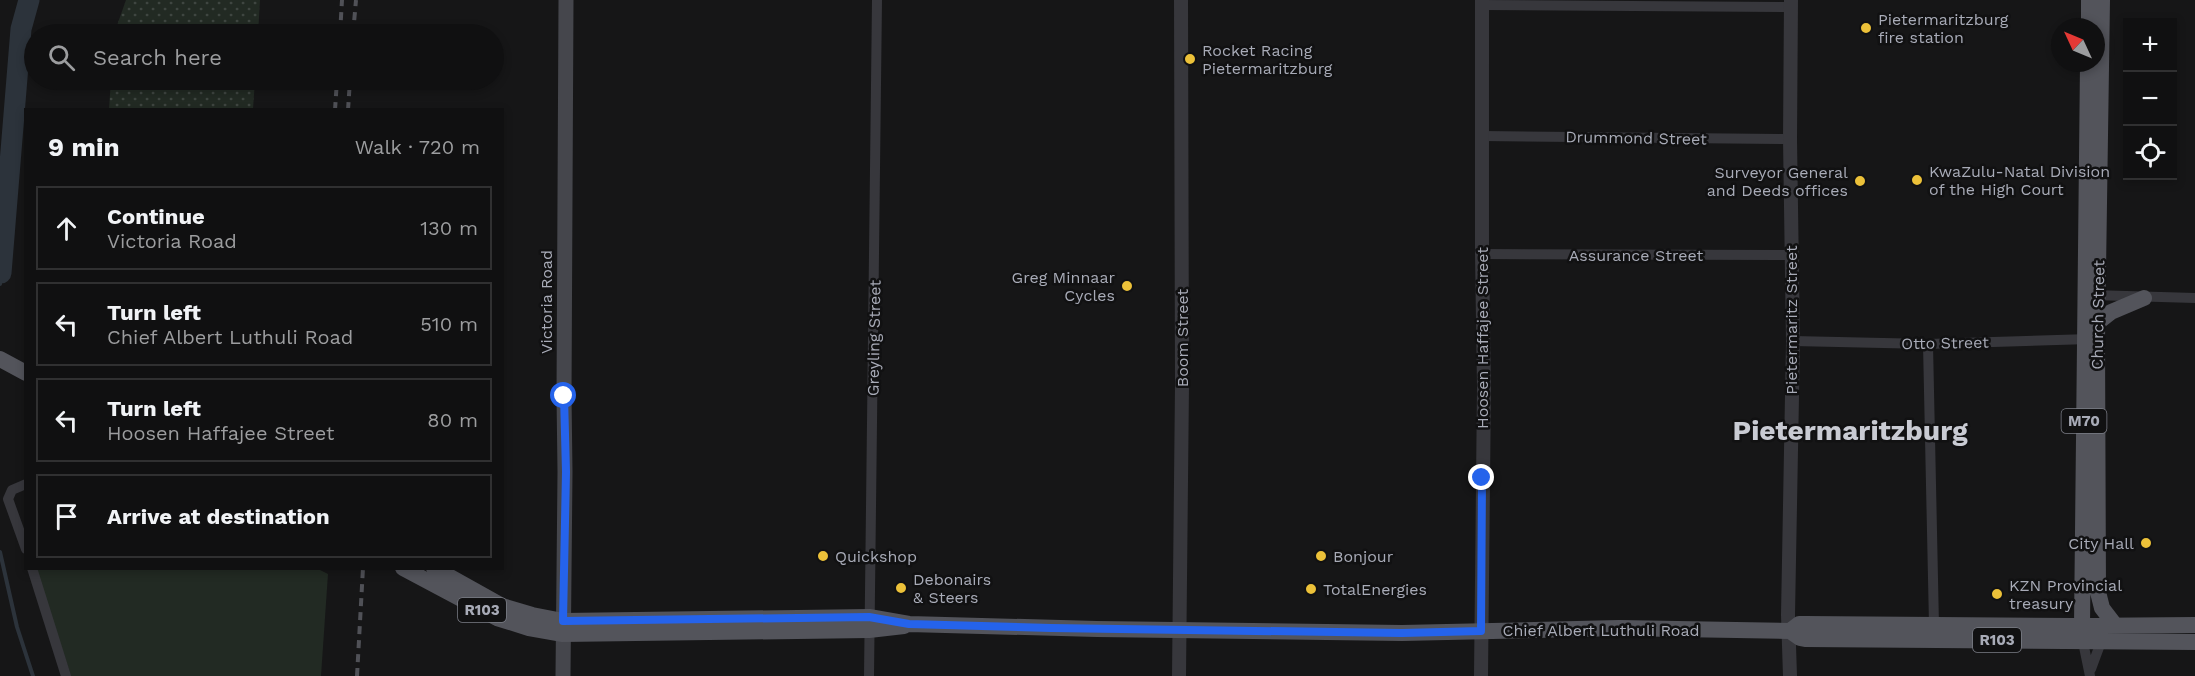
<!DOCTYPE html>
<meta charset="utf-8">
<style>
:root{--surface:#101011;--page:#19191a;--text:#f1f3f6;--muted:#9c9d9f;--line:#303031}
body{margin:0;font-family:"Work Sans",sans-serif;background:var(--page);color:var(--text)}
.controls{position:absolute;right:18px;top:18px;display:grid;overflow:hidden;border-radius:0px;box-shadow:0 3px 9px #0003}
.controls button{width:54px;height:54px;display:grid;place-items:center;padding:0;border:0;border-bottom:2px solid var(--line);background:var(--surface);color:var(--text);font:30px sans-serif}
.compass{position:absolute;left:2051px;top:18px;width:54px;height:54px;border-radius:50%;background:var(--surface);box-shadow:0 3px 9px #0003;rotate:314deg}
.stop{position:absolute;width:18px;height:18px;margin:-14px;border:4px solid #2563eb;border-radius:50%;background:#fff}
.stop.end{background:#2563eb;border-color:#fff;box-shadow:0 2px 6px #0008}
.list{margin:0;padding:0;list-style:none}
h2{display:flex;justify-content:space-between;align-items:center;height:78px;margin:0;padding:0 24px;font-size:26px}
h2 small{font-size:20px;font-weight:400;color:var(--muted)}
.list li{display:grid;grid-template-columns:39px 1fr auto;gap:18px;align-items:center;box-sizing:border-box;height:84px;margin:0 12px 12px;padding:0 12px;border:2px solid var(--line);border-radius:0px}
.list b{display:block;font-size:22px;white-space:nowrap}
.list p{margin:0;font-size:20px;white-space:nowrap;color:var(--muted)}
.list em{font-size:20px;font-style:normal;color:var(--muted)}
.icon{flex:none;width:33px;height:33px;fill:none;stroke:currentColor;stroke-width:2;stroke-linecap:round;stroke-linejoin:round}
.map{position:relative;flex:none;width:2195px;height:676px;overflow:hidden}
.search{position:absolute;background:var(--surface);box-shadow:0 3px 9px #0003;left:24px;top:24px;width:480px;height:66px;display:flex;align-items:center;gap:15px;box-sizing:border-box;padding:0 21px;border-radius:33px;color:var(--muted);font-size:22px}
.panel{position:absolute;background:var(--surface);box-shadow:0 3px 9px #0003;left:24px;top:108px;width:480px;height:462px;border-radius:0px}
.map>svg:first-child{display:block}
.grass{fill:url(#grass-dots)}
.garden{fill:#222a23}
.lines{fill:none;stroke-linecap:round;stroke-linejoin:round}
.stream{stroke:#2c333b;stroke-width:4}
.river{stroke:#2c333b;stroke-width:21}
.minor{stroke:#37373c;stroke-width:10}
.tertiary{stroke:#37373c;stroke-width:14}
.secondary{stroke:#45464c;stroke-width:15}
.primary{stroke:#53545b;stroke-width:16}
.rail{stroke:#505157;stroke-width:4;stroke-dasharray:8 6;stroke-linecap:butt}
.route{stroke:#2563eb;stroke-width:8}
.poi-dot{fill:#ecc139;stroke:#111112;stroke-width:2}
.labels{text-anchor:middle;dominant-baseline:central;stroke-width:5;stroke-linejoin:round;paint-order:stroke}
.shield{fill:#111112;stroke:#7b7d86;stroke-width:1.5}
.shield-label{font-size:15px;font-weight:bold;fill:#a8abb7}
.poi-label{font-size:16px;fill:#a8abb7;stroke:#111112;text-anchor:start}
.street-label{font-size:16px;fill:#a8abb7;stroke:#111112}
.town-label{font-size:28px;font-weight:bold;fill:#c9cbd3;stroke:#111112}
</style>
<div class="map">
<svg width="2195" height="676" viewBox="0 0 2195 676">
<defs>
<pattern id="grass-dots" width="8" height="8" patternUnits="userSpaceOnUse" patternTransform="scale(1.5)"><rect width="8" height="8" fill="#222a23"/><path d="M2 2h.1M6 6h.1" fill="none" stroke="#3f4641" stroke-width="1.8" stroke-linecap="round"/></pattern>
</defs>
<rect width="100%" height="100%" fill="#161617"/>
<path class="grass" d="M126 0H260L258 34H114Z
M111 80H255L253 109H109Z"/>
<path class="garden" d="M36 569H318L328 574 321 676H71Z"/>
<g class="lines">
<path class="stream" d="M0 284 1 273
M0 552 17 627 33 676"/>
<path class="river" d="M1 273 21 29 29 0"/>
<path class="minor" d="M1482 5 1791 7
M1482 136 1790 139
M1482 254 1791 255
M2092 295 2195 298
M1793 341 1928 344 2090 339
M1928 344 1934 625
M26 484 12 490 8 499 26 549
M32 568 66 676
M2083 642 2090 676
M2091 669 2101 642
M869 676 877 0"/>
<path class="tertiary" d="M1179 676 1182 385 1181 0
M1481 676 1484 387 1482 254V0
M1790 676 1788 615 1793 341 1790 139 1791 0"/>
<path class="secondary" d="M563 676 565 472 564 396 566 0"/>
<path class="primary" d="M2102 0 2097 339 2098 592 2102 608 2115 625
M2089 27V0
M2097 323 2111 312 2144 298
M0 359 26 373
M403 568 497 618 529 628 563 634 869 630 904 626
M434 568 502 606 532 615 563 621 869 617 909 624 1097 629 1402 633 1619 628 1790 631 1800 638 1805 639 2195 642
M2082 626 2088 63
M1790 631 1799 624H1805L2073 626 2195 625"/>
<path class="rail" d="M340 34 342 0
M353 34 356 0
M335 110 337 80
M348 110 350 80
M357 676 363 568"/>
</g>
<g class="lines">
<path class="route" d="M564 396 566 472 563 621 869 617 909 624 1051 628 1402 633 1481 631 1482 478"/>
</g>
<g class="poi-dot">
<circle cx="1866" cy="28" r="6"/>
<circle cx="1190" cy="59" r="6"/>
<circle cx="1917" cy="180" r="6"/>
<circle cx="1860" cy="181" r="6"/>
<circle cx="1127" cy="286" r="6"/>
<circle cx="2146" cy="543" r="6"/>
<circle cx="823" cy="556" r="6"/>
<circle cx="1321" cy="556" r="6"/>
<circle cx="901" cy="588" r="6"/>
<circle cx="1311" cy="589" r="6"/>
<circle cx="1997" cy="594" r="6"/>
</g>
<g class="labels">
<g class="shield">
<rect x="2061.5" y="409" width="45" height="24" rx="4.5"/>
<rect x="458" y="598" width="48" height="24" rx="4.5"/>
<rect x="1973" y="628" width="48" height="24" rx="4.5"/>
</g>
<g class="shield-label">
<text x="2084" y="421">M70</text>
<text x="482" y="610">R103</text>
<text x="1997" y="640">R103</text>
</g>
<g class="poi-label">
<text x="1878" y="19">Pietermaritzburg<tspan x="1878" dy="18">fire station</tspan></text>
<text x="1202" y="50">Rocket Racing<tspan x="1202" dy="18">Pietermaritzburg</tspan></text>
<text x="1929" y="171">KwaZulu-Natal Division<tspan x="1929" dy="18">of the High Court</tspan></text>
<text x="1848" y="172" text-anchor="end">Surveyor General<tspan x="1848" dy="18">and Deeds offices</tspan></text>
<text x="1115" y="277" text-anchor="end">Greg Minnaar<tspan x="1115" dy="18">Cycles</tspan></text>
<text x="2134" y="543" text-anchor="end">City Hall</text>
<text x="835" y="556">Quickshop</text>
<text x="1333" y="556">Bonjour</text>
<text x="913" y="579">Debonairs<tspan x="913" dy="18">&amp; Steers</tspan></text>
<text x="2009" y="585">KZN Provincial<tspan x="2009" dy="18">treasury</tspan></text>
<text x="1323" y="589">TotalEnergies</text>
</g>
<g class="street-label">
<text transform="translate(1636 138) rotate(1)">Drummond Street</text>
<text x="1636" y="255">Assurance Street</text>
<text transform="translate(546 302) rotate(-90)">Victoria Road</text>
<text transform="translate(2098 315) rotate(-89)">Church Street</text>
<text transform="translate(1791 320) rotate(-90)">Pietermaritz Street</text>
<text transform="translate(874 338) rotate(-89)">Greyling Street</text>
<text transform="translate(1182 338) rotate(-90)">Boom Street</text>
<text transform="translate(1482 338) rotate(-90)">Hoosen Haffajee Street</text>
<text transform="translate(1945 343) rotate(-1)">Otto Street</text>
<text x="1601" y="630">Chief Albert Luthuli Road</text>
</g>
<g class="town-label">
<text x="1850" y="430">Pietermaritzburg</text>
</g>
</g>
</svg>
<div class="controls">
<button>+</button>
<button>−</button>
<button><svg class="icon" aria-label="locate" viewBox="0 0 24 24"><circle cx="12" cy="12" r="6"/><path d="M12 2v4M12 18v4M2 12h4M18 12h4"/></svg></button>
</div>
<svg class="compass" viewBox="-18 -18 36 36"><path d="M0-13l5 13h-10z" fill="#e53935"/><path d="M0 13l5-13h-10z" fill="#9c9d9f"/></svg>
<div class="stop" style="left:564px;top:396px"></div>
<div class="stop end" style="left:1482px;top:478px"></div>
<div class="search"><svg class="icon" aria-label="search" viewBox="0 0 24 24"><circle cx="10" cy="10" r="6"/><path d="M15 15l6 6"/></svg>Search here</div>
<section class="panel">
<h2>9 min<small>Walk · 720 m</small></h2>
<ul class="list">
<li><svg class="icon" aria-label="ahead" viewBox="0 0 24 24"><path d="M12 20V5M6 11l6-6 6 6"/></svg><div><b>Continue</b><p>Victoria Road</p></div><em>130 m</em></li>
<li><svg class="icon" aria-label="left" viewBox="0 0 24 24"><path d="M17 20v-9H6M10 6l-5 5 5 5"/></svg><div><b>Turn left</b><p>Chief Albert Luthuli Road</p></div><em>510 m</em></li>
<li><svg class="icon" aria-label="left" viewBox="0 0 24 24"><path d="M17 20v-9H6M10 6l-5 5 5 5"/></svg><div><b>Turn left</b><p>Hoosen Haffajee Street</p></div><em>80 m</em></li>
<li><svg class="icon" aria-label="arrive" viewBox="0 0 24 24"><path d="M6 21V4h12l-3 4 3 4H6"/></svg><div><b>Arrive at destination</b></div></li>
</ul>
</section>
</div>
